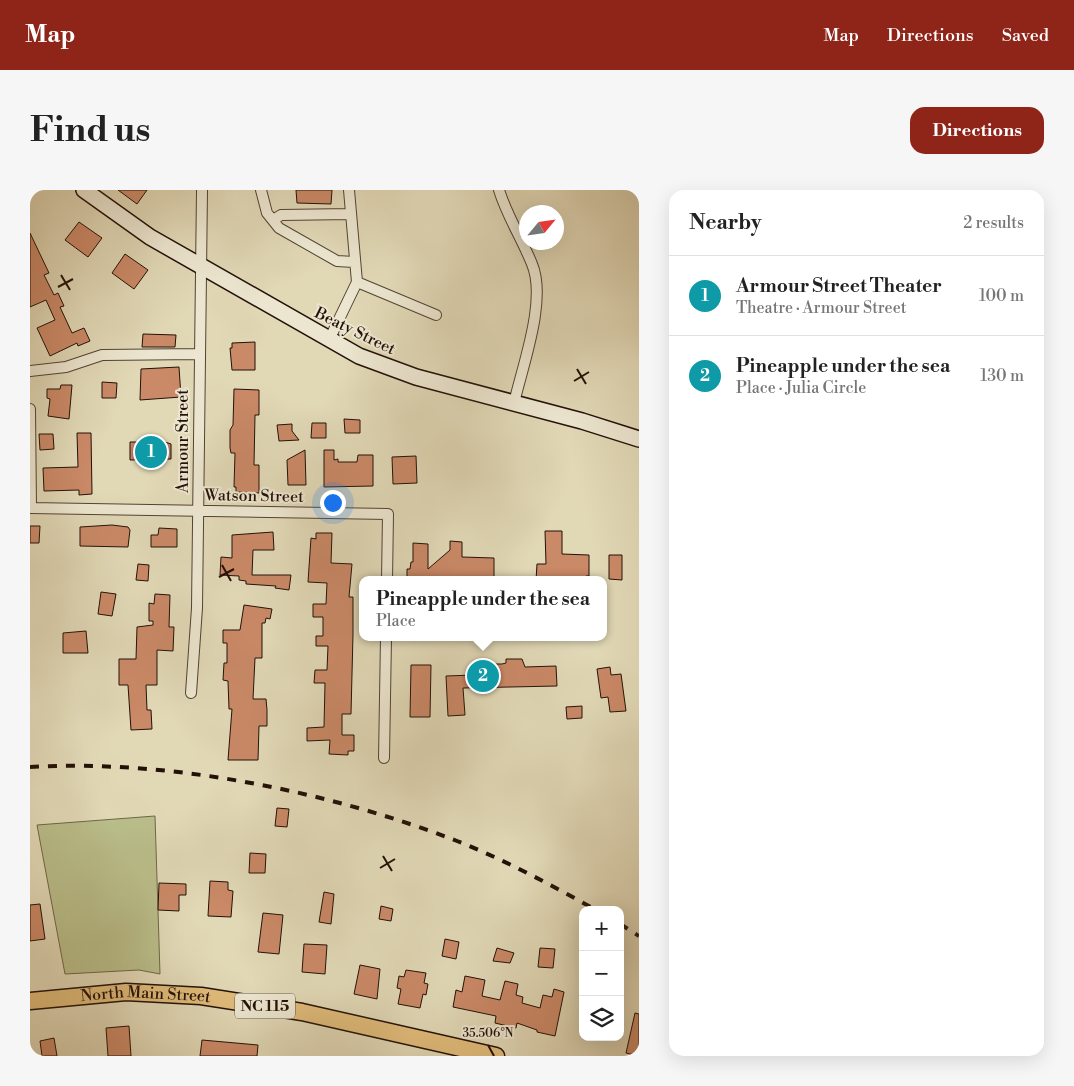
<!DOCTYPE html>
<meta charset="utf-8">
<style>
:root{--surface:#fff;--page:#f6f6f6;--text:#222;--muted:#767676;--line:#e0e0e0;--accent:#8f2418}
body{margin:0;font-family:"Libre Bodoni",serif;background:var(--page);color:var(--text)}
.controls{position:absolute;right:15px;bottom:15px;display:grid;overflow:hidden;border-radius:10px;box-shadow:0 5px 20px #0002}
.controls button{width:45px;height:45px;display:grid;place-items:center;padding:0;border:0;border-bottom:1px solid var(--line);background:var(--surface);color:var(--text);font:25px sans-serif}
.compass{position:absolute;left:489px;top:15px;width:45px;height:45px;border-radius:50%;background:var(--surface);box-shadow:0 5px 20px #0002;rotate:61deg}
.you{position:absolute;left:302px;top:312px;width:18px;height:18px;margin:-12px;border:4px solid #fff;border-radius:50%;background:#1a73e8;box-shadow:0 0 0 8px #1a73e833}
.badge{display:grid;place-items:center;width:32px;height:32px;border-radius:50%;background:var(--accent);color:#fff;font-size:16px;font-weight:700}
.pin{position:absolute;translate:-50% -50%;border:2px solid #fff;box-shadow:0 1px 5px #0006}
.popup{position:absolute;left:329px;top:386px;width:248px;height:65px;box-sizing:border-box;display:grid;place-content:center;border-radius:10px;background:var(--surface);filter:drop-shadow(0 1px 4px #0005);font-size:16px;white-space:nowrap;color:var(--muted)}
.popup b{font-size:19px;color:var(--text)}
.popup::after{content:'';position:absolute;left:50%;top:100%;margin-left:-10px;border:10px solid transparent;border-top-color:var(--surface)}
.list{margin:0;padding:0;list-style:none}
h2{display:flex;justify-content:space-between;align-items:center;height:65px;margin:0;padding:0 20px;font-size:21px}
h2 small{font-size:16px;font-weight:400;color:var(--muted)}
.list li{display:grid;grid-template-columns:32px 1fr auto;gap:15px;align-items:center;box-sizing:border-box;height:80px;padding:0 20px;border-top:1px solid var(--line)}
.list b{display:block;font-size:19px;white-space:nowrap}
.list p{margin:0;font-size:16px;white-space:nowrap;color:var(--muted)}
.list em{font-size:16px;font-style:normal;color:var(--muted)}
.icon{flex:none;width:28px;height:28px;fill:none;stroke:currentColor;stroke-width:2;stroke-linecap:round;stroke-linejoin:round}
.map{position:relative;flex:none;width:609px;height:866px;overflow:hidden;border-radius:15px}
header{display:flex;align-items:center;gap:30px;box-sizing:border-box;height:70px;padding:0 25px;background:var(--accent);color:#fff}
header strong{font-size:24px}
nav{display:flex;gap:28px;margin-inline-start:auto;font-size:18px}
.intro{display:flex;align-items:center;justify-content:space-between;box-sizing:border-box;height:120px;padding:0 30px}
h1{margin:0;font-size:35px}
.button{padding:12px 22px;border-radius:15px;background:var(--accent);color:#fff;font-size:18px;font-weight:700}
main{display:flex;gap:30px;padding:0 30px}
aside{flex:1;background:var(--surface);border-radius:15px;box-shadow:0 5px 20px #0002}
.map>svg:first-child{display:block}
.green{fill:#b9bd89;stroke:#6e6748}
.building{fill:#ca8967;stroke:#231108}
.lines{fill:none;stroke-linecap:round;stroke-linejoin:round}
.street-casing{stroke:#524334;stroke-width:12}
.secondary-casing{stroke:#231108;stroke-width:18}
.primary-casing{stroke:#231108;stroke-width:19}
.street{stroke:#ece6d0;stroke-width:10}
.secondary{stroke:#ece6d0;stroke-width:15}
.primary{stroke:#e0bc7b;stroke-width:16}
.rail{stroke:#231108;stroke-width:4;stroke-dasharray:9 9;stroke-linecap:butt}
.ticks{fill:none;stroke:#231108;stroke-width:2}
.labels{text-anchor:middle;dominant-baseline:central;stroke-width:4;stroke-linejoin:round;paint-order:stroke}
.shield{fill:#ece6d0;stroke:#5f5144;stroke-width:1}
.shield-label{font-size:15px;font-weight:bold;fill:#231108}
.street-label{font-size:16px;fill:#231108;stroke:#ece6d0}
.ticks-label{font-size:12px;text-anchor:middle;fill:#231108;stroke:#ece6d0;stroke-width:4;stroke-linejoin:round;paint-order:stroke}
</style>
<header>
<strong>Map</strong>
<nav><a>Map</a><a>Directions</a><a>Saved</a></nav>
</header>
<div class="intro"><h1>Find us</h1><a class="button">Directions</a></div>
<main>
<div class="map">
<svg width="609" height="866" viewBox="0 0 609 866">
<rect width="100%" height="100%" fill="#e1d8b6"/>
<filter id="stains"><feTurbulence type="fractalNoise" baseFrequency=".004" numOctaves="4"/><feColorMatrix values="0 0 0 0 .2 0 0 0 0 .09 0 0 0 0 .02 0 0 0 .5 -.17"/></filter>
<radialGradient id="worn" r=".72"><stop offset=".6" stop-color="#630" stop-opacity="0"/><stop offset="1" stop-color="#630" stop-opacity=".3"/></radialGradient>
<path class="green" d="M125 626 130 784 109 780 35 784 7 635Z"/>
<path class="building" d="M88 0H117L107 14Z
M266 0H302L301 14 267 13Z
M49 32 72 48 58 67 35 50Z
M0 43 19 83 14 85 24 105 28 103 34 116 30 117 42 143 54 138 60 151 48 156 47 153 20 166 7 138 25 130 16 110 0 117Z
M95 64 118 80 104 99 82 83Z
M113 144 146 145 145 157H112Z
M225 152V180H202L200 158H202V153Z
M149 177 151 207 110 210 111 179Z
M72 192 87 193 86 208H72Z
M31 195H42L39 229 18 226 20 209 17 208V199H30Z
M204 199 229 200V225H225L224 275H229V303L206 302V297H204L205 263H201L200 258V240L203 235Z
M314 229 330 230V243H315Z
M282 233H296V248H281Z
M262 234V241L269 250 249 251 247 235Z
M47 243H61L62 304 49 305V300L14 301 13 278 48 277Z
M9 244H23L24 259 10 260Z
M100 252H135L141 254V269L100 270Z
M275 260 276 295H258L257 270Z
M294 260H304V270L308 269V272H327L328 265H343V296L294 297Z
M386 266 387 293 363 294 362 267Z
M82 335 98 337 100 340 98 357 50 356V337Z
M0 336H10L9 353H0Z
M129 338 147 339V357H121V345H128Z
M515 341H532V364L559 365V386H556V390H506L507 374H516Z
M243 342 244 360H223L222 385H261L259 400 245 398 246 396 216 394V391L209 390V386L190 385 191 367 202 368V345Z
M286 343H302L301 373 322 374 319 407H323V444L321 524H312V545H324V561H318V565L299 564 300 550 277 551V538L294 537 295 493H284L285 480H297L298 456H286V446H293V427H283V414H296L297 393 278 392 281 348 286 349Z
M420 351 432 352V367L464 368V390H377V379H380L381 372H383V353L398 354V379L420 360Z
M579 365H592V390L579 389Z
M108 374 119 375 118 391 106 390Z
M71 402 86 404 82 426 68 424Z
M125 404 140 405 139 437H144L143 461 127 460V495H116L117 520H121L122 539 101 540 98 495H89V469H106L107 437 123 435V431H119V413L124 414Z
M214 415 242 419 240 429 236 428 235 433H232V468H225L223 509H236L237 520V536H229L228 570H198L202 519H199L198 491 193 490 194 473H197V453H193V440H210Z
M56 441 58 463H33V443Z
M476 469H492L495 477 526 476 527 496 433 498 435 525 418 526 416 486 444 485V474H472L476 473Z
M381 475H401L400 527H380Z
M580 477 581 485 591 484 596 521 580 522 578 507 571 508 567 479Z
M552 516V528L537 529 536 517Z
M247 618 259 619 257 637 245 636Z
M220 663 236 664 235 683H219Z
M180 691 198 692V700L203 701 201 727 178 726Z
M129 693 156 694V705H149V721L128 720Z
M294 702 304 704 301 734 289 732Z
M10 714 15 749 0 751V715Z
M351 716 363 719 361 731 349 729Z
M233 723 253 725 249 764 228 762Z
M415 749 429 752 426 769 412 766Z
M274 754 297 755 295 784 272 782Z
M467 758 484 763 480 773 463 771Z
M510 758 525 759 523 778 508 777Z
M330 775 350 779 347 809 324 804Z
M376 780 396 783 394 793 398 794 396 805 393 804 390 818 368 814 371 799 367 798 369 786 374 787Z
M435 786 455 790 452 806 470 810 475 791 488 794 486 805 493 807 492 813 510 818 513 805 522 807 524 799 534 802 525 846 507 842V840L487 833 486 838 465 833 466 826 423 817 426 800 432 802Z
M605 823 609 824V866L596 863Z
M99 836 101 866H78L76 838Z
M24 848 27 866H12L10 851Z
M172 850 228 855 227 866H170Z"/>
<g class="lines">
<g class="street-casing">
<path id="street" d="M231 0 237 23 249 38 307 71 324 72
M469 0C477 26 492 49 502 74 517 110 493 174 484 213
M243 30 251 25 320 24
M327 92 406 125
M299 150 327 92 319 0
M0 181 36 177 72 165 168 164
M0 219 1 318
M0 318 358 324 357 390
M161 503 167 418 172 0
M354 568 356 447"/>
</g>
<g class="secondary-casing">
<path id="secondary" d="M54 0 120 47 329 166 386 187 552 231 609 249"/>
</g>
<g class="primary-casing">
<g id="primary">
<path id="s1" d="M0 811 96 802 171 806 272 822 466 866"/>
</g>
</g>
<use href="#street" class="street"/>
<use href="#secondary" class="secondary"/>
<use href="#primary" class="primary"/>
<path class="rail" d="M0 577C138 569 298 601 427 651 475 670 521 695 566 720
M590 734 609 746"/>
</g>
<path class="ticks" d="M31 85 40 100M28 97 43 89M547 179 556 194M544 191 559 182M192 375 201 391M189 387 204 379M353 666 362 681M350 678 365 669M458 855 464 866"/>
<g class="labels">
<rect class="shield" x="205" y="803.5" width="60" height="25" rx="4"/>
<g class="shield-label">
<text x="235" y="816">NC 115</text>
</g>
<g class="street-label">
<text transform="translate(325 141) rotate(26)">Beaty Street</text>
<text transform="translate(153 251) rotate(-90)">Armour Street</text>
<text transform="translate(224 306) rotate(1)">Watson Street</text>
<text stroke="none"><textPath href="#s1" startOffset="116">North Main Street</textPath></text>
</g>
</g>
<g class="ticks-label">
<text x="458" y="847">35.506°N</text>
</g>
<rect width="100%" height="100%" filter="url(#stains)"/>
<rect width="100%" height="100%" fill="url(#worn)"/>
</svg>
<div class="controls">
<button>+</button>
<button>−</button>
<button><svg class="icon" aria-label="layers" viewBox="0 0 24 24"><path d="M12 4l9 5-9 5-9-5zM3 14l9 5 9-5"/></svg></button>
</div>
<svg class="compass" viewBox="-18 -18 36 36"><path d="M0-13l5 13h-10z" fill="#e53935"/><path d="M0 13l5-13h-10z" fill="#767676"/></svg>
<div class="you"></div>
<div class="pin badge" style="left:121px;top:262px;background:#0f9aa8">1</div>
<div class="pin badge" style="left:453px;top:486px;background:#0f9aa8">2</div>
<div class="popup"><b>Pineapple under the sea</b>Place</div>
</div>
<aside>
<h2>Nearby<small>2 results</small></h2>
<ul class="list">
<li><span class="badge" style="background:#0f9aa8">1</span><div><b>Armour Street Theater</b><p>Theatre · Armour Street</p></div><em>100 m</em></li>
<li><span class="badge" style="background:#0f9aa8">2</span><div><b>Pineapple under the sea</b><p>Place · Julia Circle</p></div><em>130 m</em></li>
</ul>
</aside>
</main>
